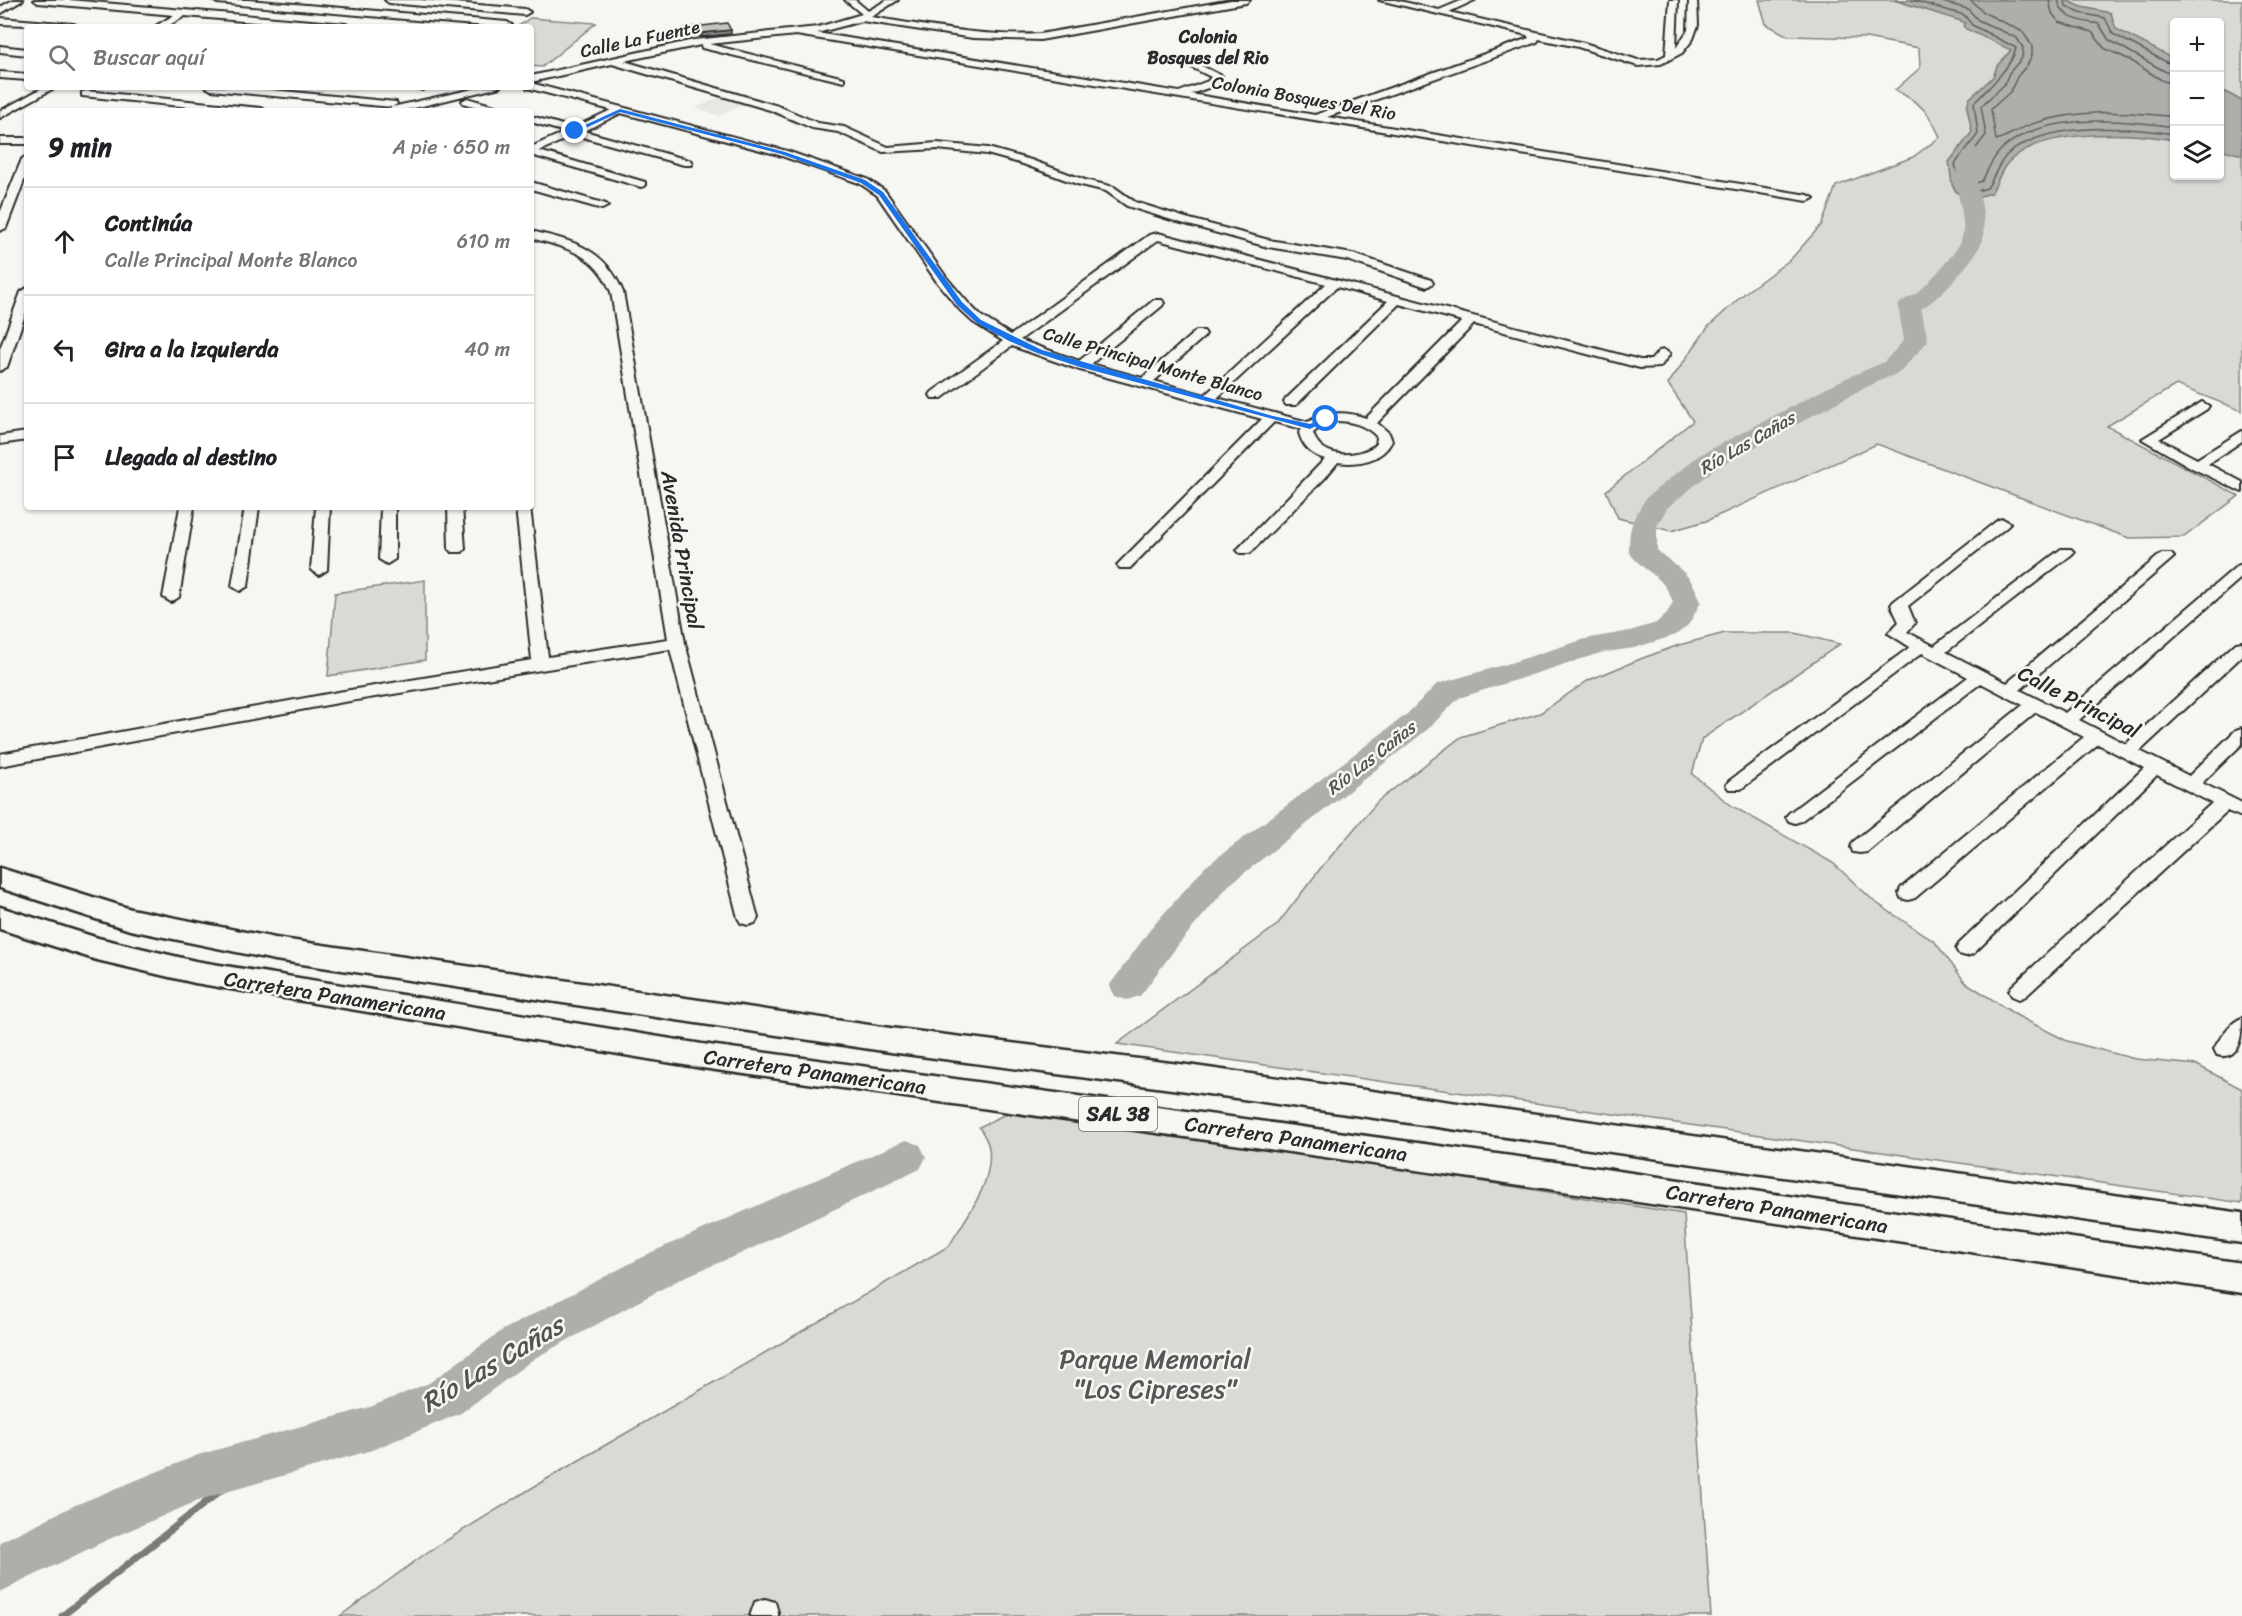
<!DOCTYPE html>
<html lang="es">
<meta charset="utf-8">
<style>
:root{--surface:#fff;--page:#f6f6f6;--text:#202124;--muted:#757577;--line:#e0e0e0}
body{margin:0;font-family:Sriracha,sans-serif;background:var(--page);color:var(--text)}
.controls{position:absolute;right:18px;top:18px;display:grid;overflow:hidden;border-radius:6px;box-shadow:0 2px 4px #0004}
.controls button{width:54px;height:54px;display:grid;place-items:center;padding:0;border:0;border-bottom:2px solid var(--line);background:var(--surface);color:var(--text);font:30px sans-serif}
.stop{position:absolute;width:18px;height:18px;margin:-14px;border:4px solid #1a73e8;border-radius:50%;background:#fff}
.stop.end{background:#1a73e8;border-color:#fff;box-shadow:0 2px 6px #0008}
.list{margin:0;padding:0;list-style:none}
h2{display:flex;justify-content:space-between;align-items:center;height:78px;margin:0;padding:0 24px;font-size:26px}
h2 small{font-size:20px;font-weight:400;color:var(--muted)}
.list li{display:grid;grid-template-columns:39px 1fr auto;gap:18px;align-items:center;box-sizing:border-box;height:108px;padding:0 24px;border-top:2px solid var(--line)}
.list b{display:block;font-size:22px;white-space:nowrap}
.list p{margin:0;font-size:20px;white-space:nowrap;color:var(--muted)}
.list em{font-size:20px;font-style:normal;color:var(--muted)}
.icon{flex:none;width:33px;height:33px;fill:none;stroke:currentColor;stroke-width:2;stroke-linecap:round;stroke-linejoin:round}
.map{position:relative;flex:none;width:2242px;height:1616px;overflow:hidden}
.search{position:absolute;background:var(--surface);box-shadow:0 2px 4px #0004;left:24px;top:24px;width:510px;height:66px;display:flex;align-items:center;gap:15px;box-sizing:border-box;padding:0 21px;border-radius:6px;color:var(--muted);font-size:22px}
.panel{position:absolute;background:var(--surface);box-shadow:0 2px 4px #0004;left:24px;top:108px;width:510px;height:402px;border-radius:6px}
.map>svg:first-child{display:block}
.built{fill:#e7e7e3}
.green{fill:#d9d9d5;stroke:#828280;stroke-width:1.5;fill-rule:evenodd}
.water{fill:#aeaeab;stroke:#7a7a78;stroke-width:1.5}
.lines{fill:none;stroke-linecap:round;stroke-linejoin:round}
.shore{stroke:#5f5f5e;stroke-width:1.5}
.stream{stroke:#7a7a78;stroke-width:7}
.river{fill:#aeaeab;fill-rule:evenodd}
.minor-casing{stroke:#2b2b2b;stroke-width:4}
.highway-casing{stroke:#2b2b2b;stroke-width:5}
.minor{fill:#f6f6f2;fill-rule:evenodd}
.highway{fill:#f6f6f2;fill-rule:evenodd}
.wall{fill:#a8a8a5;stroke:#2b2b2b;stroke-width:1.5}
.shaded-wall{fill:#888886;stroke:#2b2b2b;stroke-width:1.5}
.building{fill:#c3c3c0;stroke:#2b2b2b;stroke-width:1.5}
.route{fill:#1a73e8}
.labels{text-anchor:middle;dominant-baseline:central;stroke-width:5;stroke-linejoin:round;paint-order:stroke}
.far-neighbourhood-label{font-size:18px;font-weight:bold;fill:#2b2b2b;stroke:#f6f6f2}
.far-street-label{font-size:18px;fill:#2b2b2b;stroke:#f6f6f2}
.far-water-label{font-size:18px;font-style:italic;fill:#525251;stroke:#f6f6f2}
.shield{fill:#f6f6f2;stroke:#686867;stroke-width:1.5}
.shield-label{font-size:20px;font-weight:bold;fill:#2b2b2b}
.street-label{font-size:21px;fill:#2b2b2b;stroke:#f6f6f2}
.near-park-label{font-size:26px;fill:#565656;stroke:#f6f6f2}
.near-water-label{font-size:27px;font-style:italic;fill:#525251;stroke:#f6f6f2}
</style>
<div class="map">
<svg width="2242" height="1616" viewBox="0 0 2242 1616">
<rect width="100%" height="100%" fill="#f6f6f2"/>
<filter id="ink" filterUnits="userSpaceOnUse"><feTurbulence type="fractalNoise" baseFrequency=".0167" numOctaves="2"/><feDisplacementMap in="SourceGraphic" scale="12" xChannelSelector="R" yChannelSelector="G"/><feConvolveMatrix kernelMatrix="1 2 1 2 8 2 1 2 1" color-interpolation-filters="sRGB"/></filter>
<g filter="url(#ink)">
<path class="built" d="M726 94 751 101 719 116 696 108Z"/>
<path class="green" d="M1759 0H2242V411L2176 385 2107 426 2239 496 2184 537 2129 538 1877 444 1706 521 1671 531 1618 518 1606 491 1693 421 1668 384 1708 327 1746 292 1791 259 1822 224 1836 186 1913 157 1940 137C1929 112 1921 103 1895 90L1920 68 1919 48 1866 38 1788 36 1766 24ZM2174 22H2220V176H2174Z
M530 18 596 23 542 67 531 66V27H517Z
M425 580V660L328 676 335 593Z
M1725 633H1795L1840 644 1702 739 1692 774 1732 806 1833 863 1875 902 1935 942 1965 982 2016 1015 2067 1041 2135 1059 2197 1065 2242 1089V1203L1117 1044 1277 925 1320 869 1378 801 1461 737 1540 713 1589 680 1643 658 1679 645Z
M1020 1107 1684 1214 1711 1616H340L429 1551 540 1483 949 1246C966 1217 994 1183 989 1148 988 1141 983 1133 979 1127Z"/>
<path class="water" d="M1894 0H2066L2082 7 2111 13 2116 29 2167 55 2174 62V140C2132 133 2048 128 2013 158 2001 167 1999 181 1991 193L1977 197 1957 193 1952 185 1949 162 1972 132 1967 108 1969 99 1993 77 1997 66 2011 50 1966 29 1963 26 1965 23 1961 21Z
M2220 89 2242 101V155L2220 149Z"/>
<g class="lines">
<path class="shore" d="M1912 0 1964 15 1972 25 2016 48C2013 65 1986 91 1974 103L1978 134 1955 164 1961 188 1977 191 1987 188C1995 177 1998 162 2009 153 2050 121 2125 127 2174 134
M1935 0 1968 9 1978 20 2017 38 2023 48 2022 58 2009 73 2004 85 1981 106 1986 135 1963 165 1966 181 1976 183 1982 181C1988 170 1992 158 2001 150 2039 112 2126 120 2174 127
M1970 0 1985 13 2023 32 2032 46V55L2028 64 2017 77 2010 92 1991 109 1996 140C2010 136 2021 127 2035 123 2080 109 2128 111 2174 117
M2049 0 2052 13 2059 22 2092 32 2104 48 2130 60 2163 81 2174 83
M2058 0C2062 20 2082 21 2099 24L2109 40 2166 72 2174 74
M2065 0 2066 6 2080 13 2105 18 2113 34 2174 66"/>
<path class="stream" d="M62 1616 262 1458"/>
<path class="river" d="M1975 148 1982 150 1985 154C1968 178 1982 191 1983 217 1984 224 1984 238 1981 244 1972 263 1938 300 1921 309L1928 341 1900 372 1860 390 1716 468 1667 508 1657 526V550C1679 570 1690 571 1701 602L1689 624 1676 635 1634 648 1600 653 1459 698 1428 729 1229 885 1178 945 1140 996 1127 1000 1114 996 1109 986 1152 927 1205 867 1406 715 1437 684 1507 664 1585 639 1630 631 1656 623 1667 613 1673 602C1662 572 1645 575 1629 552 1629 526 1632 519 1647 497L1698 456 1842 380 1884 362 1904 340 1898 306C1902 299 1910 298 1917 293 1927 285 1954 255 1960 243 1973 216 1943 182 1964 152Z
M906 1140 920 1145 926 1157 920 1169 742 1253 682 1278 535 1358 461 1413 372 1450 202 1499 107 1540 0 1592V1542L73 1506 198 1455 370 1407 429 1383 503 1330 652 1252Z"/>
<g class="minor-casing">
<path id="minor" d="M13 0H23L0 14V7Z
M34 0H69L346 24 351 27H314L185 16 166 27H154L174 15 38 3Z
M213 0H248L507 22 512 25 498 27 217 3Z
M385 0H420L525 9 530 12 525 15 389 3Z
M845 0H855L868 11 887 0H898L871 17C928 26 983 37 1040 34L1231 0H1250L1246 3 1040 40 973 38 862 21 817 33 1179 92 1208 81 1211 77 1193 68 1191 66 1196 63 1222 76 1216 85 1191 94 1315 115 1529 38 1527 35 1379 0H1395L1439 10 1463 0H1475L1449 12 1584 43 1638 60 1658 59 1666 55 1670 0H1678L1676 48 1688 30 1689 0H1697L1698 25 1693 39 1682 53 1661 64 1638 66 1578 47 1539 39 1537 42 1327 117 1808 195 1814 198 1808 201 796 35 709 44 844 78V82L702 48 701 45 624 61 778 106 818 123 844 127 888 147 937 143 988 148 1031 160 1085 180 1114 187 1135 202 1186 218 1269 240 1353 254 1431 280 1433 283 1427 287 1347 260 1268 247 1178 222 1127 206 1106 191 1077 184 1023 164 987 154 937 149 883 152 838 132 812 128 770 110 612 64 531 82V76L694 40 818 27 862 14Z
M0 18 74 24 79 27 0 24Z
M0 46 27 49V55L0 52Z
M0 72 27 74V80L0 78Z
M531 83 787 151 867 179 885 191 946 277 969 304 981 316 1011 335 1149 235 1158 233 1640 360H1651L1659 351 1664 350 1670 354 1660 367 1640 368 1474 324 1377 423 1389 433 1392 441C1382 461 1358 465 1338 462L1325 478 1250 553H1240L1237 550 1325 459C1311 455 1303 447 1299 433L1302 429 1274 422 1130 568H1120L1117 565 1120 562 1262 419 1080 370 1012 346 942 398H932L930 395 932 392 1003 341 973 322 960 310 937 282 877 195 859 183 779 155 621 113 584 131 692 161V165H684L575 135 539 151 645 182V186L641 187 531 155V147L565 132 531 122V116L573 128 611 110 527 88 531 87ZM1158 240 1326 284 1205 395 1154 381 1204 337 1206 334 1204 331H1196L1142 378 1091 364 1162 306 1164 303 1162 300H1154L1079 361 1020 340ZM1337 287 1388 301 1286 399 1284 402 1286 405H1296L1399 304 1462 321 1366 418C1347 411 1326 411 1308 422L1217 398ZM1336 421C1351 421 1366 425 1377 437L1376 445C1357 458 1321 460 1313 433L1324 424Z
M44 87H56L0 118V111Z
M206 87H243L396 102 397 104 392 107 482 87H500L402 111H383L392 107 211 90Z
M414 87H427L422 90Z
M86 91 261 108 266 111H230L82 96V92Z
M467 98 505 109 506 111H490L463 103 462 101Z
M0 138H27V144H0Z
M27 156V173L6 228 0 231V213L22 159Z
M531 182 606 204 608 206 602 209 531 189Z
M531 231C573 241 605 248 623 292L685 643 758 918 755 923 748 925 741 923 738 918 670 649 338 703 0 766V754L338 692 532 660 516 507H530L548 657 668 639 611 292C596 254 568 248 531 238Z
M27 288V309L7 367 0 371V349L21 292Z
M2202 402 2209 406 2207 409 2159 439 2197 459 2242 431V441L2208 464 2242 482V492L2192 468 2142 439Z
M27 432V440L0 444V436Z
M180 507H194L179 597 171 602 163 597Z
M245 507H259L248 586 240 591 232 586Z
M316 507H330L327 570 319 575 311 570Z
M381 507H395V559L387 564 379 559Z
M448 507H462L465 549 462 552H452L449 549Z
M2003 519 2010 523 2008 526 1908 606 1915 623 1907 632 1934 646 2061 549H2071L2074 552 2071 555 1946 652 2007 683 2161 554H2171L2174 557 2020 690 2065 713 2237 566 2242 564V577L2079 720 2126 744 2236 643 2242 642V656L2140 751 2189 776 2236 730 2242 728V744L2202 783 2242 803V817L2227 811 2026 996 2019 999 2012 996 2009 991 2012 986 2212 803 2157 775 1973 954 1966 956 1959 954 1956 949 1959 944 2144 768 2098 744 1915 898 1908 900 1901 898 1899 893 1901 888 2084 737 2036 712 1867 852 1860 853 1853 852 1851 847 1853 842 2023 705 1981 683 1801 821 1795 823 1789 821 1786 817 1789 813 1968 677 1922 653 1741 789H1729L1726 785 1729 781 1910 647 1888 633 1899 622 1891 605 1893 602 1998 520Z
M2242 1018C2242 1034 2240 1062 2217 1055L2214 1049C2220 1038 2230 1022 2242 1018Z
M765 1599 775 1602 778 1612V1616H750L755 1602Z"/>
</g>
<g class="highway-casing">
<path id="highway" d="M0 868 131 909 275 938 890 1028 1187 1065 2242 1213V1243L1187 1091 890 1052 275 960 130 930 0 888Z
M0 907 98 938 195 961 702 1044 1598 1168 2242 1263V1293L1598 1196 702 1068 195 983 97 960 0 929Z"/>
</g>
<use href="#minor" class="minor"/>
<use href="#highway" class="highway"/>
</g>
<path class="wall" d="M685 28 731 34 702 37 685 32Z"/>
<path class="shaded-wall" d="M731 30V34L702 37V33Z"/>
<path class="building" d="M727 23 731 30 702 33 685 28Z"/>
</g>
<path class="route" d="M620 109 785 152 865 180 883 192 962 302 981 320 1042 350 1273 416 1310 424 1323 418 1330 419 1310 429 1080 367 1037 353 1009 341 977 323 957 305 879 195 861 183 781 154 620 112 577 132 572 131Z"/>
<g class="labels">
<g class="far-neighbourhood-label">
<text x="1208" y="37">Colonia<tspan x="1208" dy="21">Bosques del Rio</tspan></text>
</g>
<g class="far-street-label">
<text transform="translate(640 39) rotate(-12)">Calle La Fuente</text>
<text transform="translate(1304 98) rotate(10)">Colonia Bosques Del Rio</text>
<text transform="translate(1153 364) rotate(16)">Calle Principal Monte Blanco</text>
</g>
<g class="far-water-label">
<text transform="translate(1747 443) rotate(-30)">Río Las Cañas</text>
<text transform="translate(1371 758) rotate(-38)">Río Las Cañas</text>
</g>
<rect class="shield" x="1079" y="1097" width="78" height="34" rx="4.5"/>
<g class="shield-label">
<text x="1118" y="1114">SAL 38</text>
</g>
<g class="street-label">
<text transform="translate(682 550) rotate(80)">Avenida Principal</text>
<text transform="translate(2079 702) rotate(27)">Calle Principal</text>
<text transform="translate(335 996) rotate(9)">Carretera Panamericana</text>
<text transform="translate(815 1072) rotate(8)">Carretera Panamericana</text>
<text transform="translate(1296 1139) rotate(8)">Carretera Panamericana</text>
<text transform="translate(1777 1209) rotate(9)">Carretera Panamericana</text>
</g>
<g class="near-park-label">
<text x="1155" y="1359">Parque Memorial<tspan x="1155" dy="30">"Los Cipreses"</tspan></text>
</g>
<g class="near-water-label">
<text transform="translate(492 1364) rotate(-31)">Río Las Cañas</text>
</g>
</g>
</svg>
<div class="controls">
<button>+</button>
<button>−</button>
<button><svg class="icon" aria-label="layers" viewBox="0 0 24 24"><path d="M12 4l9 5-9 5-9-5zM3 14l9 5 9-5"/></svg></button>
</div>
<div class="stop" style="left:1326px;top:419px"></div>
<div class="stop end" style="left:575px;top:131px"></div>
<div class="search"><svg class="icon" aria-label="search" viewBox="0 0 24 24"><circle cx="10" cy="10" r="6"/><path d="M15 15l6 6"/></svg>Buscar aquí</div>
<section class="panel">
<h2>9 min<small>A pie · 650 m</small></h2>
<ul class="list">
<li><svg class="icon" aria-label="ahead" viewBox="0 0 24 24"><path d="M12 20V5M6 11l6-6 6 6"/></svg><div><b>Continúa</b><p>Calle Principal Monte Blanco</p></div><em>610 m</em></li>
<li><svg class="icon" aria-label="left" viewBox="0 0 24 24"><path d="M17 20v-9H6M10 6l-5 5 5 5"/></svg><div><b>Gira a la izquierda</b></div><em>40 m</em></li>
<li><svg class="icon" aria-label="arrive" viewBox="0 0 24 24"><path d="M6 21V4h12l-3 4 3 4H6"/></svg><div><b>Llegada al destino</b></div></li>
</ul>
</section>
</div>
